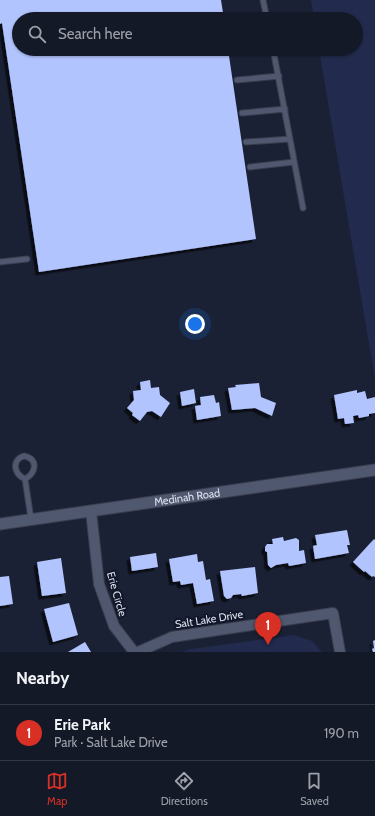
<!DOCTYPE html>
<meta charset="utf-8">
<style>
:root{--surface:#141928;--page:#1d2230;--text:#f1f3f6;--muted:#9da0a8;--line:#333845;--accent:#d93025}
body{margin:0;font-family:Cabin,sans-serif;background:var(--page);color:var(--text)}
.you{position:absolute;left:195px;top:324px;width:14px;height:14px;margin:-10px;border:3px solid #fff;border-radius:50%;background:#1a73e8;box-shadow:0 0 0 6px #1a73e833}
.badge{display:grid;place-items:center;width:26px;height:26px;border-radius:50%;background:var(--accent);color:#fff;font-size:13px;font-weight:700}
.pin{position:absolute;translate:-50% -33px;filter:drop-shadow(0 1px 2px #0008)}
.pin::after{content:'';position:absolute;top:21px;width:14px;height:12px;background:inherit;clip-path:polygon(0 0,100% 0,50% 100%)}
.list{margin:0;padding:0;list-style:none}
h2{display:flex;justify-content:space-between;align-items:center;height:52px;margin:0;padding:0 16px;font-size:17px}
h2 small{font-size:13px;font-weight:400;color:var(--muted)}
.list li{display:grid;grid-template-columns:26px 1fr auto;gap:12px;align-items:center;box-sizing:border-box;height:56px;padding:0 16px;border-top:1px solid var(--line)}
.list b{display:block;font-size:15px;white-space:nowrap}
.list p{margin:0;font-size:13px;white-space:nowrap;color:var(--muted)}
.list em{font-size:13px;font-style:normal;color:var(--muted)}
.icon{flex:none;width:22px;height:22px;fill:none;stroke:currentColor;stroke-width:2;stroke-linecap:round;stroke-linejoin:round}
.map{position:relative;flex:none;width:375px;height:652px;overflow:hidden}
.search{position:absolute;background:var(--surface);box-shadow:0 1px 3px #0004;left:12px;right:12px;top:12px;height:44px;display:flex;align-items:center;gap:10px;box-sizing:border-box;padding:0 14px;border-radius:22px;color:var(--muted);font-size:15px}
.sheet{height:108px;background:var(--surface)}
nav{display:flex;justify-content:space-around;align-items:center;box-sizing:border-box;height:56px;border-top:1px solid var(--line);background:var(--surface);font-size:11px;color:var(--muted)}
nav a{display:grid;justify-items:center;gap:2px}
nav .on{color:var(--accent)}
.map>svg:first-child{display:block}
.green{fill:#222b4d}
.building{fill:#b2c4fd;filter:url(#shadow)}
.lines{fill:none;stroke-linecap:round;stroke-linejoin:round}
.service-casing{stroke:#393d4e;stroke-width:7}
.minor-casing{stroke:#393d4e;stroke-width:12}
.tertiary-casing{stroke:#393d4e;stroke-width:13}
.service{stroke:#50586f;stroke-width:5}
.minor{stroke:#50586f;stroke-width:10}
.tertiary{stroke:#50586f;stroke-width:11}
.labels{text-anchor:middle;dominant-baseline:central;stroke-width:4;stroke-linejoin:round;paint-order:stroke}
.street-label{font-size:11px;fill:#dbe0ee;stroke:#12172a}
</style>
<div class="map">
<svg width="375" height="652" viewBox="0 0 375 652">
<defs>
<filter id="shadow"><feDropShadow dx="-3.5" dy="3.5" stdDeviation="0" flood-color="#0009"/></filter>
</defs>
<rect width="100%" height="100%" fill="#1b2135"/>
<path class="green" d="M311 0H375V379L319 49H356V19H314Z
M294 635 312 641 322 652H181L191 649Z"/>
<path class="building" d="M0 0H221L224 19H19V49H228L256 239 39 272 2 23 0 24Z
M150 380 151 388 159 387 160 395 170 403 161 417 152 411 147 412 140 421 132 415 133 413 127 408 134 400 133 391 141 390 140 382Z
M259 383 261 397 276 403 272 416 255 408 232 410 228 388 236 387 235 385Z
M194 389 196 403 182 406 180 392Z
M357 390V393L365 391 367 399 375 397V413L369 414V416L359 418 358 415 353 416 354 423 345 424 344 418 338 419 334 395Z
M214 395 216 403 219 402 221 416 197 420 195 406 201 405 200 397Z
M347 530 350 545H347L349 553 315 559 313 546 317 545 315 535Z
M283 537 284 541 296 538 299 540V551L304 550 306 563 289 566 288 563 276 565 271 568 268 565 267 552 265 551V547L267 544H273L272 539Z
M374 539 375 540V577L373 576 372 577 365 571 364 572 353 562Z
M156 553 158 567 132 571 130 557Z
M197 554 198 562 203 561 206 580 210 579 214 601 197 604 193 583 181 585 180 581 173 582 169 559Z
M61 558 66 593 42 596 37 562Z
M255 567 258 593 242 596 241 594 233 595 231 598 227 599 224 596 220 571Z
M9 576 13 604 0 606V577Z
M69 603 78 635 53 642 44 609Z
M375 640V652H373L372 649 374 648 373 641Z
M85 642 91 652H68Z"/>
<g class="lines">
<g class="service-casing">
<path id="service" d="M263 0 267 19
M273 49 303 208
M237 80 279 76
M242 113 285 109
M246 142 290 139
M250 167 294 162
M0 262 27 259
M24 456C39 459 36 473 25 479 14 474 11 460 24 456Z
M25 479 31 519"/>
</g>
<g class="minor-casing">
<path id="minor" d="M91 511 99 584 114 626 134 652
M138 652 172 637 333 613 340 652"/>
</g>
<g class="tertiary-casing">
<g id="tertiary">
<path id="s1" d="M0 524 375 470"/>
</g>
</g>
<use href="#service" class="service"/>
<use href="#minor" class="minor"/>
<use href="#tertiary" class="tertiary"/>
</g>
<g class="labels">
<g class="street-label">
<text stroke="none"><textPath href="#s1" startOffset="189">Medinah Road</textPath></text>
<text transform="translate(117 594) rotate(74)">Erie Circle</text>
<text transform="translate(209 619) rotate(-9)">Salt Lake Drive</text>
</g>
</g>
</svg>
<div class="you"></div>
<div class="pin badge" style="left:268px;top:645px">1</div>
<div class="search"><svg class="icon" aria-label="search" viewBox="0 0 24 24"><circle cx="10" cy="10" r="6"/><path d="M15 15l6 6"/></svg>Search here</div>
</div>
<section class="sheet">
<h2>Nearby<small></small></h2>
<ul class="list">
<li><span class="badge">1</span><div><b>Erie Park</b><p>Park · Salt Lake Drive</p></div><em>190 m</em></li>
</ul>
</section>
<nav>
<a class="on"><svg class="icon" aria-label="map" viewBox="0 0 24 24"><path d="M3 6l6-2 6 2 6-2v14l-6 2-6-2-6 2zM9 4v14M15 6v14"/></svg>Map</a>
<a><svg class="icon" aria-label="directions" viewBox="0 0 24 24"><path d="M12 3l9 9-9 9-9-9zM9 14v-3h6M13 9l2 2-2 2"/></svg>Directions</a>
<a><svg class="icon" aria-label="saved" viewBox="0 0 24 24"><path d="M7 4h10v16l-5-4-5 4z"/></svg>Saved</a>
</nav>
